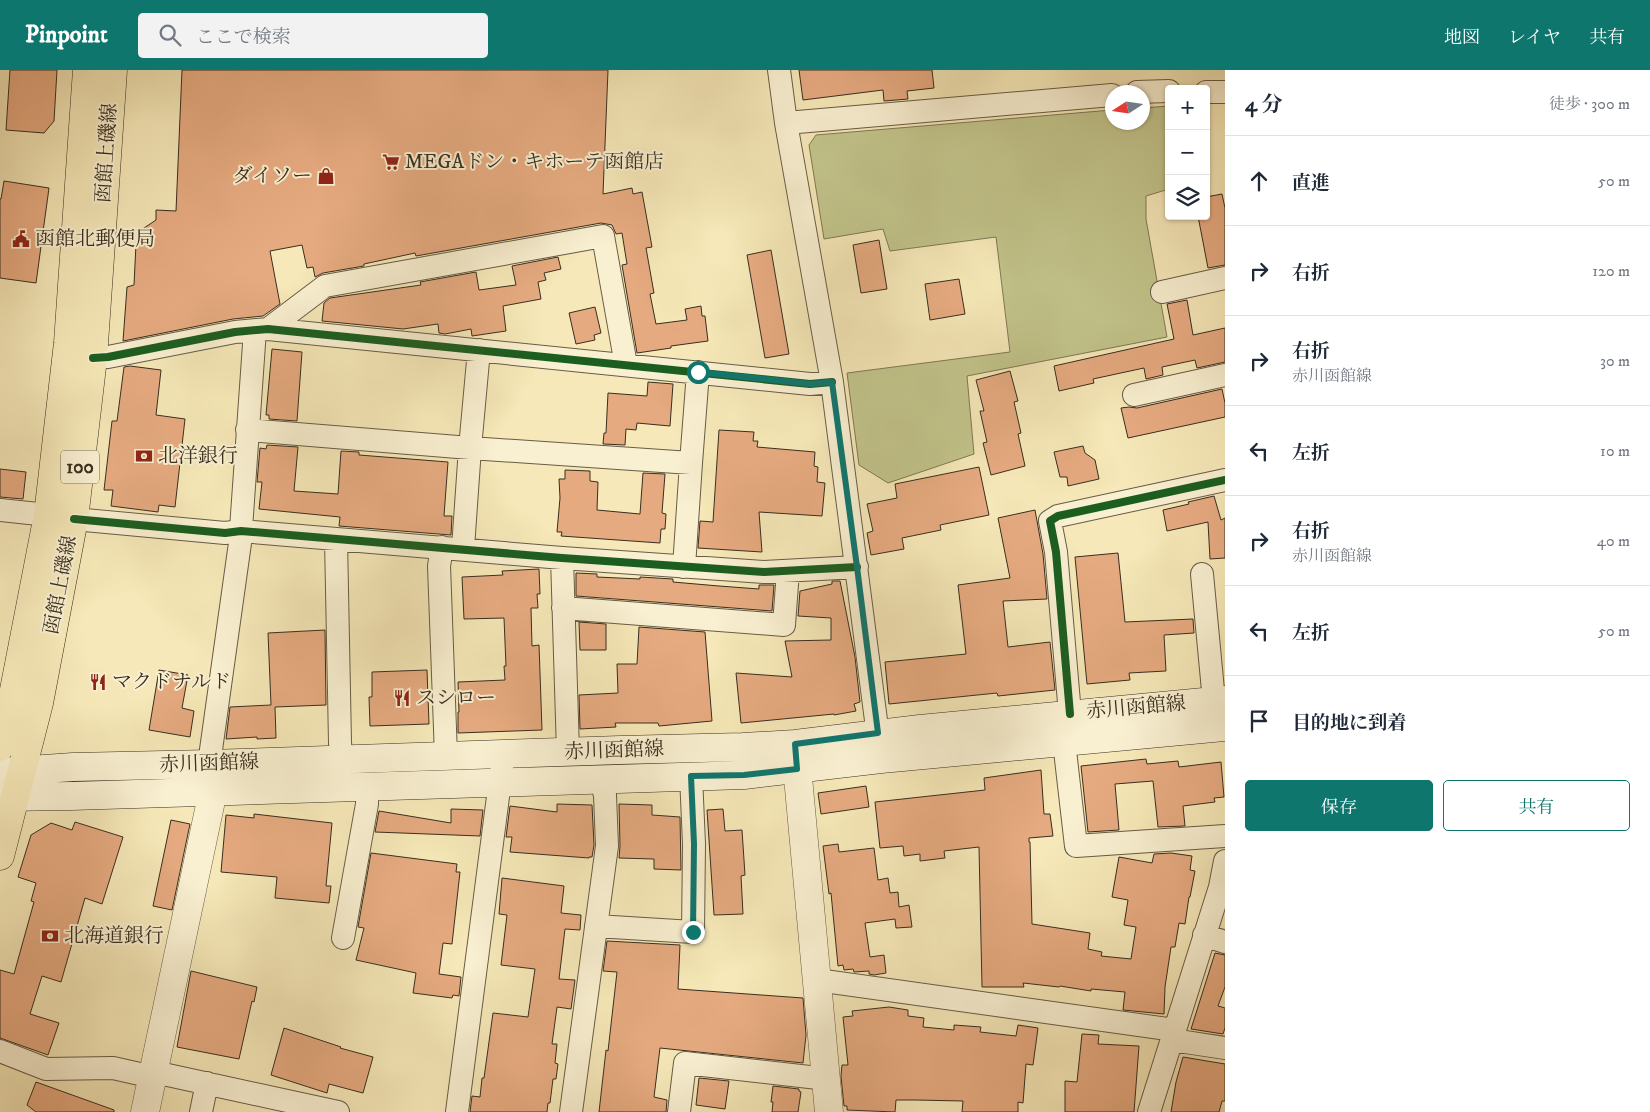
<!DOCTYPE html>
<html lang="ja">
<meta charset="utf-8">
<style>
:root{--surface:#fff;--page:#f2f2f3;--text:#1f2937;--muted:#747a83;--line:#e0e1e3;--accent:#0f766e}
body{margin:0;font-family:"IM FELL DW Pica","Noto Serif JP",serif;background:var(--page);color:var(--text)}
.controls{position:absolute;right:15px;top:15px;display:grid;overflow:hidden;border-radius:5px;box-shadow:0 1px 4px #0004}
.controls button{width:45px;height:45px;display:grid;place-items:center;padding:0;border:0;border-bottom:1px solid var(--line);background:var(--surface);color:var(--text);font:25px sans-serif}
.compass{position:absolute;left:1105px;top:15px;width:45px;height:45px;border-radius:50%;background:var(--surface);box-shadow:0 1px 4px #0004;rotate:258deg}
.stop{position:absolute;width:15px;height:15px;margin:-11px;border:4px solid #0f766e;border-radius:50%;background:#fff}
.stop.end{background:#0f766e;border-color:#fff;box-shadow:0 1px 5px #0008}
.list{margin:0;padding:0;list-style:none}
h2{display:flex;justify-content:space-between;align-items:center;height:65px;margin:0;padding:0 20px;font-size:21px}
h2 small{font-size:16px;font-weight:400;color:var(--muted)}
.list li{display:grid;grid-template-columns:32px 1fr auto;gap:15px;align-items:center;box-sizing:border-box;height:90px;padding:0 20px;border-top:1px solid var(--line)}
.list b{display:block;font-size:19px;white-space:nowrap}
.list p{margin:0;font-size:16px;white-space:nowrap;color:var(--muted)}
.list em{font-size:16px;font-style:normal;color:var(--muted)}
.actions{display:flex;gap:10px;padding:15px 20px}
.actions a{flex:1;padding:11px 0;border:1px solid var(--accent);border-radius:5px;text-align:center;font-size:18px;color:var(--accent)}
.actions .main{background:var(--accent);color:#fff}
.icon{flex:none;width:28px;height:28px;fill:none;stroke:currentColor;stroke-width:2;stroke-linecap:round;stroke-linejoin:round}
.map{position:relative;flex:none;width:1225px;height:1042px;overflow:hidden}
header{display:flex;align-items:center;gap:30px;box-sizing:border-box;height:70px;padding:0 25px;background:var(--accent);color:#fff}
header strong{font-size:24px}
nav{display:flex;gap:28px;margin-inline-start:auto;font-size:18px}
.search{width:350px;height:45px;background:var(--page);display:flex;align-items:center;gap:12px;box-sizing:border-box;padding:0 18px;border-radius:5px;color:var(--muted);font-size:19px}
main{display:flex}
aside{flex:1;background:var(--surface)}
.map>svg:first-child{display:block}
.green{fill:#c2c48b;stroke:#7d7955}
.building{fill:#e6aa80;stroke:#382e1f}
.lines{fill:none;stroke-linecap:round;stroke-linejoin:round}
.minor-casing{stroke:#685c45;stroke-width:24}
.tertiary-casing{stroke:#685c45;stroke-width:29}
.secondary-casing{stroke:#382e1f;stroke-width:29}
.primary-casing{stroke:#382e1f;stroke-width:29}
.minor{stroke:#f9f0d1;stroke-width:22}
.tertiary{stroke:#f9f0d1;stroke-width:28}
.secondary{stroke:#f9f0d1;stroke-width:28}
.primary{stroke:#f6e8b8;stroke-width:28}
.cycleway-casing{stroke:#f9f0d1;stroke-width:11}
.cycleway{stroke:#1b5e20;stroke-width:8}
.route{stroke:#0f766e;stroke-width:6}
.labels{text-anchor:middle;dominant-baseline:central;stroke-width:4;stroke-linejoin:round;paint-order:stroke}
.shield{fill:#f9f0d1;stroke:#726854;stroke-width:1}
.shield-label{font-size:19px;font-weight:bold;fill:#382e1f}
.street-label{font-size:20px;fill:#382e1f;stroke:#f9f0d1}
.poi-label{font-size:20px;fill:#382e1f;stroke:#f9f0d1;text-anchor:start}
</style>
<header>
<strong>Pinpoint</strong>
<div class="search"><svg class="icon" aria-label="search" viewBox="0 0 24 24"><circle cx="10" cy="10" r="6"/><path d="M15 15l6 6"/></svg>ここで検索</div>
<nav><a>地図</a><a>レイヤ</a><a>共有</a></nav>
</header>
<main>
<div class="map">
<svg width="1225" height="1042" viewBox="0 0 1225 1042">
<rect width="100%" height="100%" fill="#f6e8b8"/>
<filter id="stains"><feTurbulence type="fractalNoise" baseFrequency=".004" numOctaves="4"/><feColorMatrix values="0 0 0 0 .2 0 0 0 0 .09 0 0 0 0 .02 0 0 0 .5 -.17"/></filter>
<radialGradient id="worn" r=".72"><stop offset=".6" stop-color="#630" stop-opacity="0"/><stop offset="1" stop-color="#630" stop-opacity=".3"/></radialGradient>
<path class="green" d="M1168 36 1169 119 1146 126V149L1167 267 967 306 974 384 888 413 859 395 847 303 1010 282 996 167 890 181 883 159 824 169 809 75 816 65 1112 40V52H1142L1143 38Z"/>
<path class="building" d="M10 0H57L54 51 44 63 6 60Z
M182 0H608L603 124 632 118 633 124 642 122 652 177 646 178 654 223 650 224 656 254 687 250 685 239 701 236 702 246H705L708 271 671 276V278L637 283 622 195 627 194 622 163 616 164 612 155 601 153 416 186 415 183 364 194V196L323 203 315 207 313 197 307 198 302 175 270 181 280 234 263 246 233 249 123 271 127 217 134 215 136 174H141V160L156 150V140L176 141Z
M799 0H932L934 18 907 21 908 29 884 31 883 20 803 30Z
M4 111 49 118 36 213 0 208V129H1Z
M1222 124 1225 138V195L1208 198 1198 146H1206V127Z
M879 170 887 219 861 223 853 175Z
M771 180 789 284 765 288 747 185Z
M558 187 561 199 544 203 546 210 538 212 541 229 503 236 506 261 472 266 471 259 445 264 439 263 438 254 403 259 322 251 324 233 330 228 421 215 420 212 476 202 479 220 516 215 512 196Z
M959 209 965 244 930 250 925 214Z
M1187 230 1193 265 1225 258V292L1197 298 1195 290 1162 297 1163 305 1146 309 1144 298 1093 309 1094 313 1059 321 1054 296 1174 269 1167 234Z
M595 237 601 263 594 265 595 270 576 274 569 243Z
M272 279 302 282 297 351 269 349V345H266Z
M130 296 161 300 156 345 185 349 175 437 159 435 158 442 111 436 113 420H104L112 351H117L124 297Z
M1010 301 1018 331 1014 332 1021 363 1018 364 1025 396 991 405 983 373 987 372 980 341H984L976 310Z
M648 312 673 314 670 356 637 353 636 360 626 359 625 375 603 374 604 363H606L608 323 647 326Z
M1222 319 1225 333V347L1128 368 1121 338 1129 337 1137 338Z
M719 360 754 362 753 371H758L757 377 815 382 814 396 818 397 817 412 825 413 822 446 759 442 762 482 698 478 700 451 713 452Z
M267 375 298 377 294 421 338 424 341 381 359 382V385L448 392 444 446H452L451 465 339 456 340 447 259 439 262 412H257L260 378 266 379Z
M1083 376 1085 383 1095 390 1099 409 1068 416 1067 407H1060L1054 382Z
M979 397 989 445 940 455 941 460 902 468 904 479 871 485 867 463 873 461 867 434 897 428 895 414Z
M0 399 26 402 23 429 0 427Z
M565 400 590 401V411L598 412 597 440 640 444 643 403 665 404 662 443 666 444 665 459H661L660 473 561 466 562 462H557L560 428 559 409H565Z
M1214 426 1221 450 1225 448V488L1210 489 1208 452 1167 461 1163 440 1189 434 1188 432Z
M1035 440 1043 484 1047 529 1003 531 1008 577 1050 572 1055 620 998 626 997 623 889 634 885 592 966 584 958 515 1010 508 998 448Z
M1118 483 1125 552 1193 549 1194 563 1164 565 1166 601 1129 603 1130 610 1087 614 1075 487Z
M539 499 540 524H537L538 538H531L532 576 539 575 542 660 458 663V642H459L458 612 505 610 504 596H506L504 548 464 549 462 507 503 505 502 501Z
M576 503 597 504V507L640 509V507L673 509V512L719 516 759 519V515H774L772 541 576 526Z
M832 511H840L855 587 860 632 854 634 856 641 834 645V644L741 653 736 603 792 607 785 571 831 570V548L798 546 800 521 832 514Z
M579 552 606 554V580H580Z
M639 557 705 562 712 651 659 656 658 653H615L616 657 580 659 579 625 618 623 617 594H637Z
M325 560 326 635 275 637 276 668 257 669V667L226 669 230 637 271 635 268 563Z
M159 600 188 605 182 638 194 641 190 667 149 660Z
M427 600 429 654 370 656 369 627H372V602Z
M1146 689 1147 694 1178 691 1179 697 1221 692 1224 727 1214 728 1215 732 1183 736 1185 756 1158 757 1153 711 1115 714 1119 760 1088 762 1081 696Z
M1041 700 1044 744H1050L1053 766 1029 768V772H1030L1032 854 1090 863 1088 879 1102 882 1101 886 1131 889 1136 857 1124 855 1128 830 1112 827 1119 787 1152 793 1154 784 1171 783 1192 786 1190 800 1195 801 1190 827H1189L1185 854 1179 853 1175 877H1171L1165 917 1164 944 1123 940 1125 922 1091 919V921L1060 916 1059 917 1023 913 1024 917H982L979 777 944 781 945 788 920 791V784L904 786 903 776 880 778 875 732 985 720 984 708Z
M866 716 869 737 821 744 818 723Z
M557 734 592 735 594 775 592 787H589V788L510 782 512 767H506L510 736 557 742Z
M619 734 652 735V745L680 747 681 800 654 799V789L619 788 620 776Z
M451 739 483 740 480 766 375 762 379 741 451 753Z
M723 739 725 761 742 760 745 805 741 806 743 844 714 845 707 740Z
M254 744 332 753 326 816H331L329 833 275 828 277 807 221 802 226 745 254 748Z
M171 750 190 754 172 840 153 836Z
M75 752 123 767 102 834 85 828 61 912 42 906 30 944 59 953 48 985 0 968V900L14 904 34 832 31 831 36 813 18 807 31 765 51 753 72 760Z
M838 774 839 782 874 778 878 810 888 808 890 823 898 822 899 837 909 835 912 857 896 858 895 849 865 853 870 887 884 885 886 903 874 905 869 904V901L854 902 853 899 844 900 843 895 838 896 831 823 829 824 823 776Z
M371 783 457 794 456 802H460L452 874 443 873 439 904 461 907 459 926 453 925 452 928 413 923 416 903 356 890 364 858 358 857Z
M502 808 564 816 561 843 581 845 580 860 565 859 559 909 575 910 571 939 557 937 552 974H557L555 993 558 994 556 1009H553L550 1033H548L547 1042H470L472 1026 480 1027 482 1008H484L493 943 528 947 535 899 501 895 507 845 499 844Z
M607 871 680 875 678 919 803 928 806 965 803 993 660 978 654 1027 667 1030 666 1042H599L606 980 608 981 617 902 603 901Z
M1215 883 1225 885V917L1218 936 1225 938V958L1223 964 1191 959Z
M191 901 257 917 254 932 252 931 239 989 177 977Z
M889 937 908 940V946L924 948 923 957 954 960V955L981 957 980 962 1016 966 1018 955 1038 958 1033 995 1026 994 1023 1033 1018 1032V1042H962L963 1031 916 1030H896L895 1042 847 1040V1036H844L841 1006 842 995H848L843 947 853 946 852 941Z
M284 958 341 977 340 978 373 987 363 1023 329 1014 327 1023 271 1005Z
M1082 964 1099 965 1098 974 1139 976 1134 1042H1065V1011L1077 1012Z
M1183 987 1225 994V1031H1222L1219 1042H1171L1176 1012Z
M699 1008 729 1011 725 1039 696 1035Z
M36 1012 114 1040V1042H36L27 1035Z
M773 1016 799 1019V1021L801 1022 798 1042H772L773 1032H771Z"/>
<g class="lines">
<g class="minor-casing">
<path id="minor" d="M779 0 786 53 832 312 880 681
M1137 22 1169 21
M1206 22H1225
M786 53 1112 25
M1162 222 1225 208
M268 259 325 216 603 166 626 295
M93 288 108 287 235 262 268 259 810 314 832 312
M1134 325 1225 305
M247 360 470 378 691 393 698 302
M0 440 48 445
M74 449 225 463 241 461 562 488 764 502 857 497
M336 469 340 673 342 689
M442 477 439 496 446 686
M463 478 470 378 479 280
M562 488 568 682
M684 497 691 393
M1202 504 1214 631
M563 538 784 555 788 501
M1070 644 1056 482 1050 451 1058 446 1225 410
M1064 672 1076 776 1225 766
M209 694 240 473 255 260
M596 856 693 862 694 774 691 706
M1204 865 1225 872
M343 868 367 734V717
M817 910 1175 960
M1172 970 1225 978
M0 981 46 999 113 998 153 1007
M154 1002 338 1042
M201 1042 207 1013
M457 1042 502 696
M571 1042 607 776 605 725 600 709
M679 1042 685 993 827 1009
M1149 1042 1220 817 1225 791"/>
</g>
<g class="tertiary-casing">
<path id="tertiary" d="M795 675 829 1042
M145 1042 213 721"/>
</g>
<g class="secondary-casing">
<path id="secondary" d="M0 702 73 697 209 694 620 680 743 677 795 674 920 659 1225 630
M0 727 72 726 744 705 881 689 1225 657"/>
</g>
<g class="primary-casing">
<path id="primary" d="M0 677 13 625 48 445 68 273 87 0
M0 786 39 633 74 449 93 288 113 0"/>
</g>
<use href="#minor" class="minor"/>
<use href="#tertiary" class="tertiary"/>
<use href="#secondary" class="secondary"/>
<use href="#primary" class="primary"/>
<g class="cycleway-casing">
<path id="cycleway" d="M93 288 108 287 235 262 268 259 810 314 832 312
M74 449 225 463 241 461 562 488 764 502 857 497
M1070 644 1056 482 1050 451 1058 446 1225 410"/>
</g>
<use href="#cycleway" class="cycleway"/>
</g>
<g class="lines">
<path class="route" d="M693 862 694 774 691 706 744 705 797 699 795 674 878 663 857 497 832 312 810 314 698 302"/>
</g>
<defs>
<g id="supermarket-bare" transform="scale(1.35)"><path d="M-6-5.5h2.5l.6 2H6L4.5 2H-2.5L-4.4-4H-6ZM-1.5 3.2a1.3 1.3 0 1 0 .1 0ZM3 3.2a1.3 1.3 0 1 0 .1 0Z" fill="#8f2418" stroke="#f9f0d1" stroke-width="2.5" paint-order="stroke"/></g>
<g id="shop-bare" transform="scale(1.35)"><path d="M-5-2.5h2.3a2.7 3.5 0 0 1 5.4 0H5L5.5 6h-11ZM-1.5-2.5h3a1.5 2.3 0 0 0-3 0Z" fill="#8f2418" stroke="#f9f0d1" stroke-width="2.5" paint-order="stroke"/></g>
<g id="civic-bare" transform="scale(1.35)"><path d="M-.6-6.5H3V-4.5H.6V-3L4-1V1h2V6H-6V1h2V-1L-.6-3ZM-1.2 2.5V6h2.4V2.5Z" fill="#8f2418" stroke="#f9f0d1" stroke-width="2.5" paint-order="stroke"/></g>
<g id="bank-bare" transform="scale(1.35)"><path d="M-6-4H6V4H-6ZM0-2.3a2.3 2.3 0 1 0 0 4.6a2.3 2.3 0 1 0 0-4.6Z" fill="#8f2418" stroke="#f9f0d1" stroke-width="2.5" paint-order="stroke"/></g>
<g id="restaurant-bare" transform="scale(1.35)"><path d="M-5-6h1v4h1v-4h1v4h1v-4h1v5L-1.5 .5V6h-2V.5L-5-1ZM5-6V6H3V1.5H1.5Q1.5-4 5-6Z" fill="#8f2418" stroke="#f9f0d1" stroke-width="2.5" paint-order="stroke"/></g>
</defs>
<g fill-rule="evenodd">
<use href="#supermarket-bare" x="391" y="92"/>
<use href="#shop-bare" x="326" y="106"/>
<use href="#civic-bare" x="21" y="169"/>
<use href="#bank-bare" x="144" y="386"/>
<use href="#restaurant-bare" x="98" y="612"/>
<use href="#restaurant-bare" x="402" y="628"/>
<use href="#bank-bare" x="50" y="866"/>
</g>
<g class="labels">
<rect class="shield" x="61" y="380.5" width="38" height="33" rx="4"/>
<g class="shield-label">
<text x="80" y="397">100</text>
</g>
<g class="street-label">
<text transform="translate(107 83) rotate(-86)">函館上磯線</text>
<text transform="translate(61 515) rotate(-79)">函館上磯線</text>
<text transform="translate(1136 638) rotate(-5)">赤川函館線</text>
<text transform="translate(614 681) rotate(-2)">赤川函館線</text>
<text transform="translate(209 694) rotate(-2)">赤川函館線</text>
</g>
<g class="poi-label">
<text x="405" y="92">MEGAドン・キホーテ函館店</text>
<text x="312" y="106" text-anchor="end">ダイソー</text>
<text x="35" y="169">函館北郵便局</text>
<text x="158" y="386">北洋銀行</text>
<text x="112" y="612">マクドナルド</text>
<text x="416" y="628">スシロー</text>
<text x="64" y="866">北海道銀行</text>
</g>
</g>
<rect width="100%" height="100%" filter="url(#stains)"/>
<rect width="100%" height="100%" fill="url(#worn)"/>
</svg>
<div class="controls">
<button>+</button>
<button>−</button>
<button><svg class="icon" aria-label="layers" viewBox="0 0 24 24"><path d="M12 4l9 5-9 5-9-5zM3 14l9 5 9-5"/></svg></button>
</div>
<svg class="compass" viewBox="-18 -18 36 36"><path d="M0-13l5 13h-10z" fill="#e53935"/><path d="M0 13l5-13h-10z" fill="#747a83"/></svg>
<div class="stop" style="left:698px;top:302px"></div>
<div class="stop end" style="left:693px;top:862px"></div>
</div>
<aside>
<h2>4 分<small>徒歩 · 300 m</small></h2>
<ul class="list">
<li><svg class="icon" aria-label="ahead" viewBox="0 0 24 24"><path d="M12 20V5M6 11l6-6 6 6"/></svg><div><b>直進</b></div><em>50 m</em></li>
<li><svg class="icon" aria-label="right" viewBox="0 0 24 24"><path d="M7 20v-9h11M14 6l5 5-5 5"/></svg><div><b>右折</b></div><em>120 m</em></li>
<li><svg class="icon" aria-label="right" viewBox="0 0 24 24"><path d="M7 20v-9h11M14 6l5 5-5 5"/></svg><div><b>右折</b><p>赤川函館線</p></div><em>30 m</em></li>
<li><svg class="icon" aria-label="left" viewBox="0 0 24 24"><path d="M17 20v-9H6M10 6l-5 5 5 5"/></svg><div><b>左折</b></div><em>10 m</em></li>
<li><svg class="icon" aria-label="right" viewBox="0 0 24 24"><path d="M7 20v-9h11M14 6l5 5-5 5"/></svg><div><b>右折</b><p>赤川函館線</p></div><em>40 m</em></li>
<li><svg class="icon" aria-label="left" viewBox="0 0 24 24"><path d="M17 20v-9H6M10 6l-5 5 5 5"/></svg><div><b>左折</b></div><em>50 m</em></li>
<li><svg class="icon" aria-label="arrive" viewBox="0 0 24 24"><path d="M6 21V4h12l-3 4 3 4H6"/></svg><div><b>目的地に到着</b></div></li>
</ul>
<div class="actions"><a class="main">保存</a><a>共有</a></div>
</aside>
</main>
